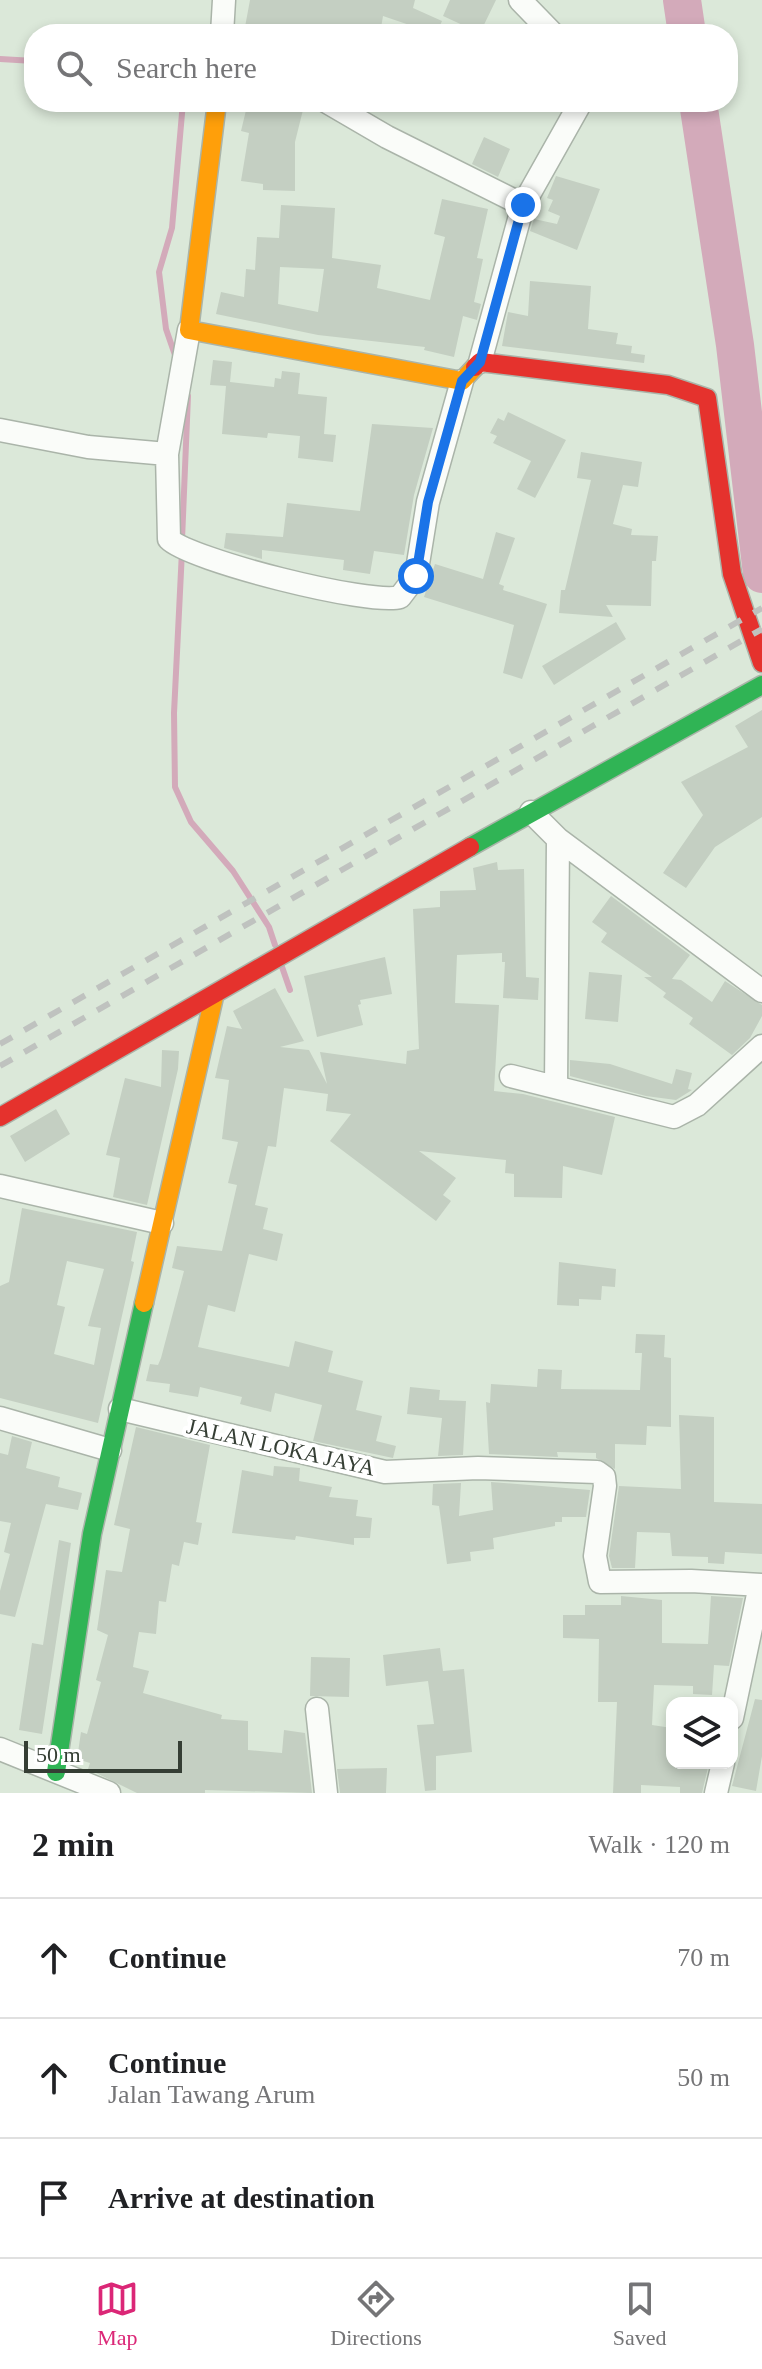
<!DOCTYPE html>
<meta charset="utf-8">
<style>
:root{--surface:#fff;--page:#f6f6f6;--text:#202124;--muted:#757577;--line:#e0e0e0;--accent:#db2777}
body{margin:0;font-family:"Times New Roman",serif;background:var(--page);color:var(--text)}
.controls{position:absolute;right:24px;bottom:24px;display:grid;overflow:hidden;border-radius:16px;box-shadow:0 4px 12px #0003}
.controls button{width:72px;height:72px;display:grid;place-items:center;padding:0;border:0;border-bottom:2px solid var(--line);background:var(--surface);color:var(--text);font:40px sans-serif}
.scale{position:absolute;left:24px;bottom:20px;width:158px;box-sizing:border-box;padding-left:8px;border:4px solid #353e34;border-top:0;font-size:22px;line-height:28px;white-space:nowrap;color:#353e34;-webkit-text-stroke:6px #fff;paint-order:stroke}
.stop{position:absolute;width:24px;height:24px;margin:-18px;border:6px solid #1a73e8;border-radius:50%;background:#fff}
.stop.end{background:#1a73e8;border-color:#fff;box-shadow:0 2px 8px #0008}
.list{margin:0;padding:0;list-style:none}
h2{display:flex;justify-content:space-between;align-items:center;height:104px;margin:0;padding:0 32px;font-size:34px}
h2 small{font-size:26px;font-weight:400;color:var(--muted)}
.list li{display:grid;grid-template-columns:52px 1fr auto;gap:24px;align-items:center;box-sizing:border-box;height:120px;padding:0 32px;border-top:2px solid var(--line)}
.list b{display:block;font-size:30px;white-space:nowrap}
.list p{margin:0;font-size:26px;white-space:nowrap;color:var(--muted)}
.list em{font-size:26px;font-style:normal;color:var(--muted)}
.icon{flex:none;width:44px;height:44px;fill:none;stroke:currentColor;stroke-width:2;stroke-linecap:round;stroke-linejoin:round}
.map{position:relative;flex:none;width:762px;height:1793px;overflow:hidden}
.search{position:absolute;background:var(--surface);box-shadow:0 4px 12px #0003;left:24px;right:24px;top:24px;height:88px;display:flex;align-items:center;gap:20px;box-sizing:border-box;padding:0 28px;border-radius:32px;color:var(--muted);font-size:30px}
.sheet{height:464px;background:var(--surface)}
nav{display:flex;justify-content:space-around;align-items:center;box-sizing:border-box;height:112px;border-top:2px solid var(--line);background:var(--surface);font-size:22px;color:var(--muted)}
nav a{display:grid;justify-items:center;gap:4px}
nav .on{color:var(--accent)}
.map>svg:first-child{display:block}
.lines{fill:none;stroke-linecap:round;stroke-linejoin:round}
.stream{stroke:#d3aaba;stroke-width:6}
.river{stroke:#d3aaba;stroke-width:38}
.building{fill:#c4cfc2;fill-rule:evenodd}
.street-casing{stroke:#aab4a9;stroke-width:25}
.fast-casing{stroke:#aab4a9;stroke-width:21}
.slow-casing{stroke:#aab4a9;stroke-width:21}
.jam-casing{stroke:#aab4a9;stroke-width:21}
.street{stroke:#fafcf9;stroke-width:22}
.fast{stroke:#30b455;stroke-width:18}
.slow{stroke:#ff9f0a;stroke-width:18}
.jam{stroke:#e5322d;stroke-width:18}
.rail{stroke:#bfc2bf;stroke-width:6;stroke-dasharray:14 14;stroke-linecap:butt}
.route{stroke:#1a73e8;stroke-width:10}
.labels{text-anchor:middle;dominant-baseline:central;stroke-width:8;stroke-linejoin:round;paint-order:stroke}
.street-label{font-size:22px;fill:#353e34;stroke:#fff}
</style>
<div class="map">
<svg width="762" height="1793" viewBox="0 0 762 1793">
<rect width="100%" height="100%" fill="#dbe8d9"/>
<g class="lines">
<path class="stream" d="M0 59 34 61
M176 358 166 329 159 272 172 228 183 102
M182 540 188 396
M182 551 174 713 175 787 191 822 233 871 269 927 275 945
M281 964 290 990"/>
<path class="river" d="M682 0 687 34
M698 102 735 345 762 574"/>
</g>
<path class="building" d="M250 0H415L413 8 442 21 436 34 383 16 380 34 245 27Z
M450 0H496L480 33 443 16Z
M248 102H305L295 142V191L263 190V184L241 181 249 133 241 131Z
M484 137 510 149 498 177 472 164Z
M556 176 600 189 577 250 530 231 534 219 557 224 560 216 548 211 553 200 547 198Z
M442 199 488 209 477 258 483 259 474 302 481 304 477 320 463 316 454 357 424 350 425 347 318 335 216 314 221 292 244 297 246 269 255 270 257 237 279 238 281 205 335 208 332 258 381 265 377 288 430 300 445 237 434 234ZM280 267 324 269 318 312 278 304Z
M530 281 591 286 588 329 618 333 616 344 632 346 631 353 645 355 644 363 502 346 508 312 528 316Z
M213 360 232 362 230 382 274 387 275 378 281 379 282 371 300 373 298 394 327 397 324 434 336 435 333 462 298 458 300 436 268 433 267 438 222 434 226 386 210 385Z
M508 412 566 440 535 498 517 489 531 461 493 443 497 436 490 433 498 418 504 421Z
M372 424 433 428 414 495 404 555 374 551 370 574 343 570 344 560 262 550V559L224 548 226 533 283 537 287 503 360 511Z
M581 452 642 462 638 487 623 485 613 524 632 529 631 535 658 536 656 561H652L651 606 606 605 613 617 559 613 561 590H565L591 480 577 478Z
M496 532 515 538 499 584 504 586 503 590 547 604 522 679 503 673 514 625 424 597 435 564 483 579Z
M616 622 626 639 554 685 542 666Z
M762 710V817L715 847 686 888 663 873 703 815 681 782 748 747 735 726Z
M497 862 498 870 524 869 526 977 539 978 538 1000 503 998 505 962H502V953L457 955 455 1003 499 1005 494 1091 523 1094 615 1117 602 1175 563 1166 562 1198 514 1197V1174L505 1173 506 1160 419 1151 456 1178 443 1195 451 1201 436 1221 330 1141 351 1114 326 1111 328 1094 284 1088 276 1147 268 1146 255 1205 268 1208 263 1229 283 1234 277 1261 249 1254 235 1312 208 1305 198 1347 289 1367 295 1341 333 1351 328 1372 363 1381 356 1410 382 1416 376 1441 396 1446 393 1458 313 1441 322 1405 275 1393 271 1412 240 1404 242 1397 200 1387 198 1397 169 1392 170 1384 146 1381 150 1364 158 1365 161 1358 184 1271 172 1268 177 1246 222 1251 237 1185 228 1183 238 1142 222 1139 229 1080 215 1078 227 1026 242 1029 233 1011 275 988 304 1041 280 1047 309 1050 327 1084 320 1052 406 1064 407 1051 419 1049 413 909 440 907V891L476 890 473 868Z
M611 896 690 955 672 979 681 980 712 1002 725 981 762 1005V1016L750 1038 732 1055 689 1024 693 1018 663 997 666 993 644 977H652L601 942 607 933 592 922Z
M385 957 392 994 360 1000 361 1004 358 1005 363 1025 317 1037 304 976Z
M589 972 622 975 618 1022 585 1019Z
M162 1050 179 1051 178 1069 147 1205 113 1197 120 1158 106 1155 125 1078 161 1087Z
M570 1060 610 1064 672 1084 676 1069 692 1073 688 1089 692 1090 676 1100 646 1096 570 1076Z
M56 1109 70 1134 25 1162 10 1136Z
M22 1208 137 1232 131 1261 134 1262 98 1423 0 1398V1286L9 1282ZM67 1261 104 1269 88 1326 101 1328 94 1365 54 1354 65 1307 57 1305Z
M559 1262 616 1269 615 1287 602 1286 601 1300 579 1299V1306L557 1305Z
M636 1334 665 1335 664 1357 671 1358V1427L647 1426 646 1445 615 1444V1469L596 1458V1453L557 1452 558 1457 489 1454 486 1402 490 1403 491 1384 537 1387 538 1369 562 1370 561 1389 640 1390 642 1353H635Z
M410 1387 440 1390 439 1400 466 1401 463 1455 438 1456 442 1418 407 1414Z
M679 1415 714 1417V1502L762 1504V1554L725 1552 724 1564 708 1563V1557L672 1556 670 1533 637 1532 635 1568H612L609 1556 619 1486 681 1489Z
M136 1427 210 1445 196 1522 202 1523 198 1545 184 1542 179 1566 172 1564 166 1602 159 1601 156 1634 139 1632 133 1667 149 1671 143 1693 222 1715 221 1719 248 1721V1750L282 1753 284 1730 305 1733 312 1793 205 1790V1793H137L88 1769 90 1763 77 1759 81 1732 87 1734 101 1682 96 1680 108 1635 97 1630 106 1570 122 1572 130 1529 114 1525Z
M12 1436 32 1442 26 1468 60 1477 58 1487 82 1493 78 1510 46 1504 15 1617 0 1614V1591L10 1554 4 1552 11 1523 0 1521V1453L8 1455Z
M274 1466 300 1468 299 1481 332 1487 329 1497 358 1500 356 1516 372 1518 370 1538H354V1545L296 1536 295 1540 232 1533 242 1470 273 1476Z
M491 1482 590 1490 586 1517H562V1522H555V1526L493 1538 494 1549 470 1552 471 1561 447 1564 439 1506 432 1505 433 1484 461 1483 459 1516 493 1510Z
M59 1540 71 1543 42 1734 19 1730 32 1643 43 1645Z
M621 1596 662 1600V1643L708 1644 711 1596 743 1598 729 1666 714 1665 712 1695 693 1694V1686L654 1685 652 1725 672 1728V1763H709L702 1793H680V1787L641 1785V1793H613L617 1702H598L599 1639 563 1638V1615H585V1605H621Z
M440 1648 443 1671 464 1669 472 1752 436 1756V1790L425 1791 417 1725 434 1724 428 1681 386 1686 383 1655Z
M311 1657 350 1658 349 1697 310 1696Z
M755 1699 762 1700V1756L756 1791 732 1786Z
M387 1768 386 1793H340L337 1769Z"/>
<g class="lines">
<g class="street-casing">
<path id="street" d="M520 0 553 34
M222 34 224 0
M327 102 387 137 523 205
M189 330 167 454 169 539C189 560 371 606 400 597L416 576 428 502 462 381
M480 362 523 205 581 102
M0 430 88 447 167 454
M531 812 558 839 762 991
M511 1076 674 1117 697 1105 762 1046
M556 1087 558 839
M0 1186 162 1223
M120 1409 385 1472 478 1468 597 1472 604 1477 605 1486 595 1556 600 1582 691 1581 762 1585
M0 1418 110 1450
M317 1709 326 1793
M732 1718 760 1585
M0 1749 109 1793
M716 1793 723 1763"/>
</g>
<g class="fast-casing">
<path id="fast" d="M470 847 762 685
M56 1772 92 1534 144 1303"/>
</g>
<g class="slow-casing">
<path id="slow" d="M217 102 189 330 462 381 475 367
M144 1303 214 997"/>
</g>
<g class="jam-casing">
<path id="jam" d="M475 367 480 362 668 385 707 398 732 574 762 663
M0 1117 470 847"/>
</g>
<use href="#street" class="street"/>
<use href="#fast" class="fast"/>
<use href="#slow" class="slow"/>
<use href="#jam" class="jam"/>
<path class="rail" d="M0 1044 762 608
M0 1066 762 629"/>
</g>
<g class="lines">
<path class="route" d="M416 576 428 502 462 381 480 362 523 205"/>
</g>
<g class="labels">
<g class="street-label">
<text transform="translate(281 1447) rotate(13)">JALAN LOKA JAYA</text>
</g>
</g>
</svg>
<div class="controls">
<button><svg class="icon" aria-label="layers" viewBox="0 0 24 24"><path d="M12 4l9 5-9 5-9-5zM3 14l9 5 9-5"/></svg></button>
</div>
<div class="scale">50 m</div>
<div class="stop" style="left:416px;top:576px"></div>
<div class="stop end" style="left:523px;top:205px"></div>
<div class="search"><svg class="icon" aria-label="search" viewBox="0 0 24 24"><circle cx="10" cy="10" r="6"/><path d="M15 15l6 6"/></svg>Search here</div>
</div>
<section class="sheet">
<h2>2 min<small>Walk · 120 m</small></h2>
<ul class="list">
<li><svg class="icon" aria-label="ahead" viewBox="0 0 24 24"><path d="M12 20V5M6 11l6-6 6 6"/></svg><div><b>Continue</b></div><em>70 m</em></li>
<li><svg class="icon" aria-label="ahead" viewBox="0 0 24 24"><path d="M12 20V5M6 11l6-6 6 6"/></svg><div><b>Continue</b><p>Jalan Tawang Arum</p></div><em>50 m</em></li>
<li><svg class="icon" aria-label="arrive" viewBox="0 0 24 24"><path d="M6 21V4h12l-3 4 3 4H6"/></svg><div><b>Arrive at destination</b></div></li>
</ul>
</section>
<nav>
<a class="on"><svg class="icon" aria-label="map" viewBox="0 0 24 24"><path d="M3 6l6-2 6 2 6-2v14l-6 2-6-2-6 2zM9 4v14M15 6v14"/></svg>Map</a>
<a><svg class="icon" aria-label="directions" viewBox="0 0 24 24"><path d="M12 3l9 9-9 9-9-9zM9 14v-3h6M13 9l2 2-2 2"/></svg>Directions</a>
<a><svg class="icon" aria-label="saved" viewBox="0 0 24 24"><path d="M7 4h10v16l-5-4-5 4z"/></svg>Saved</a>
</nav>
